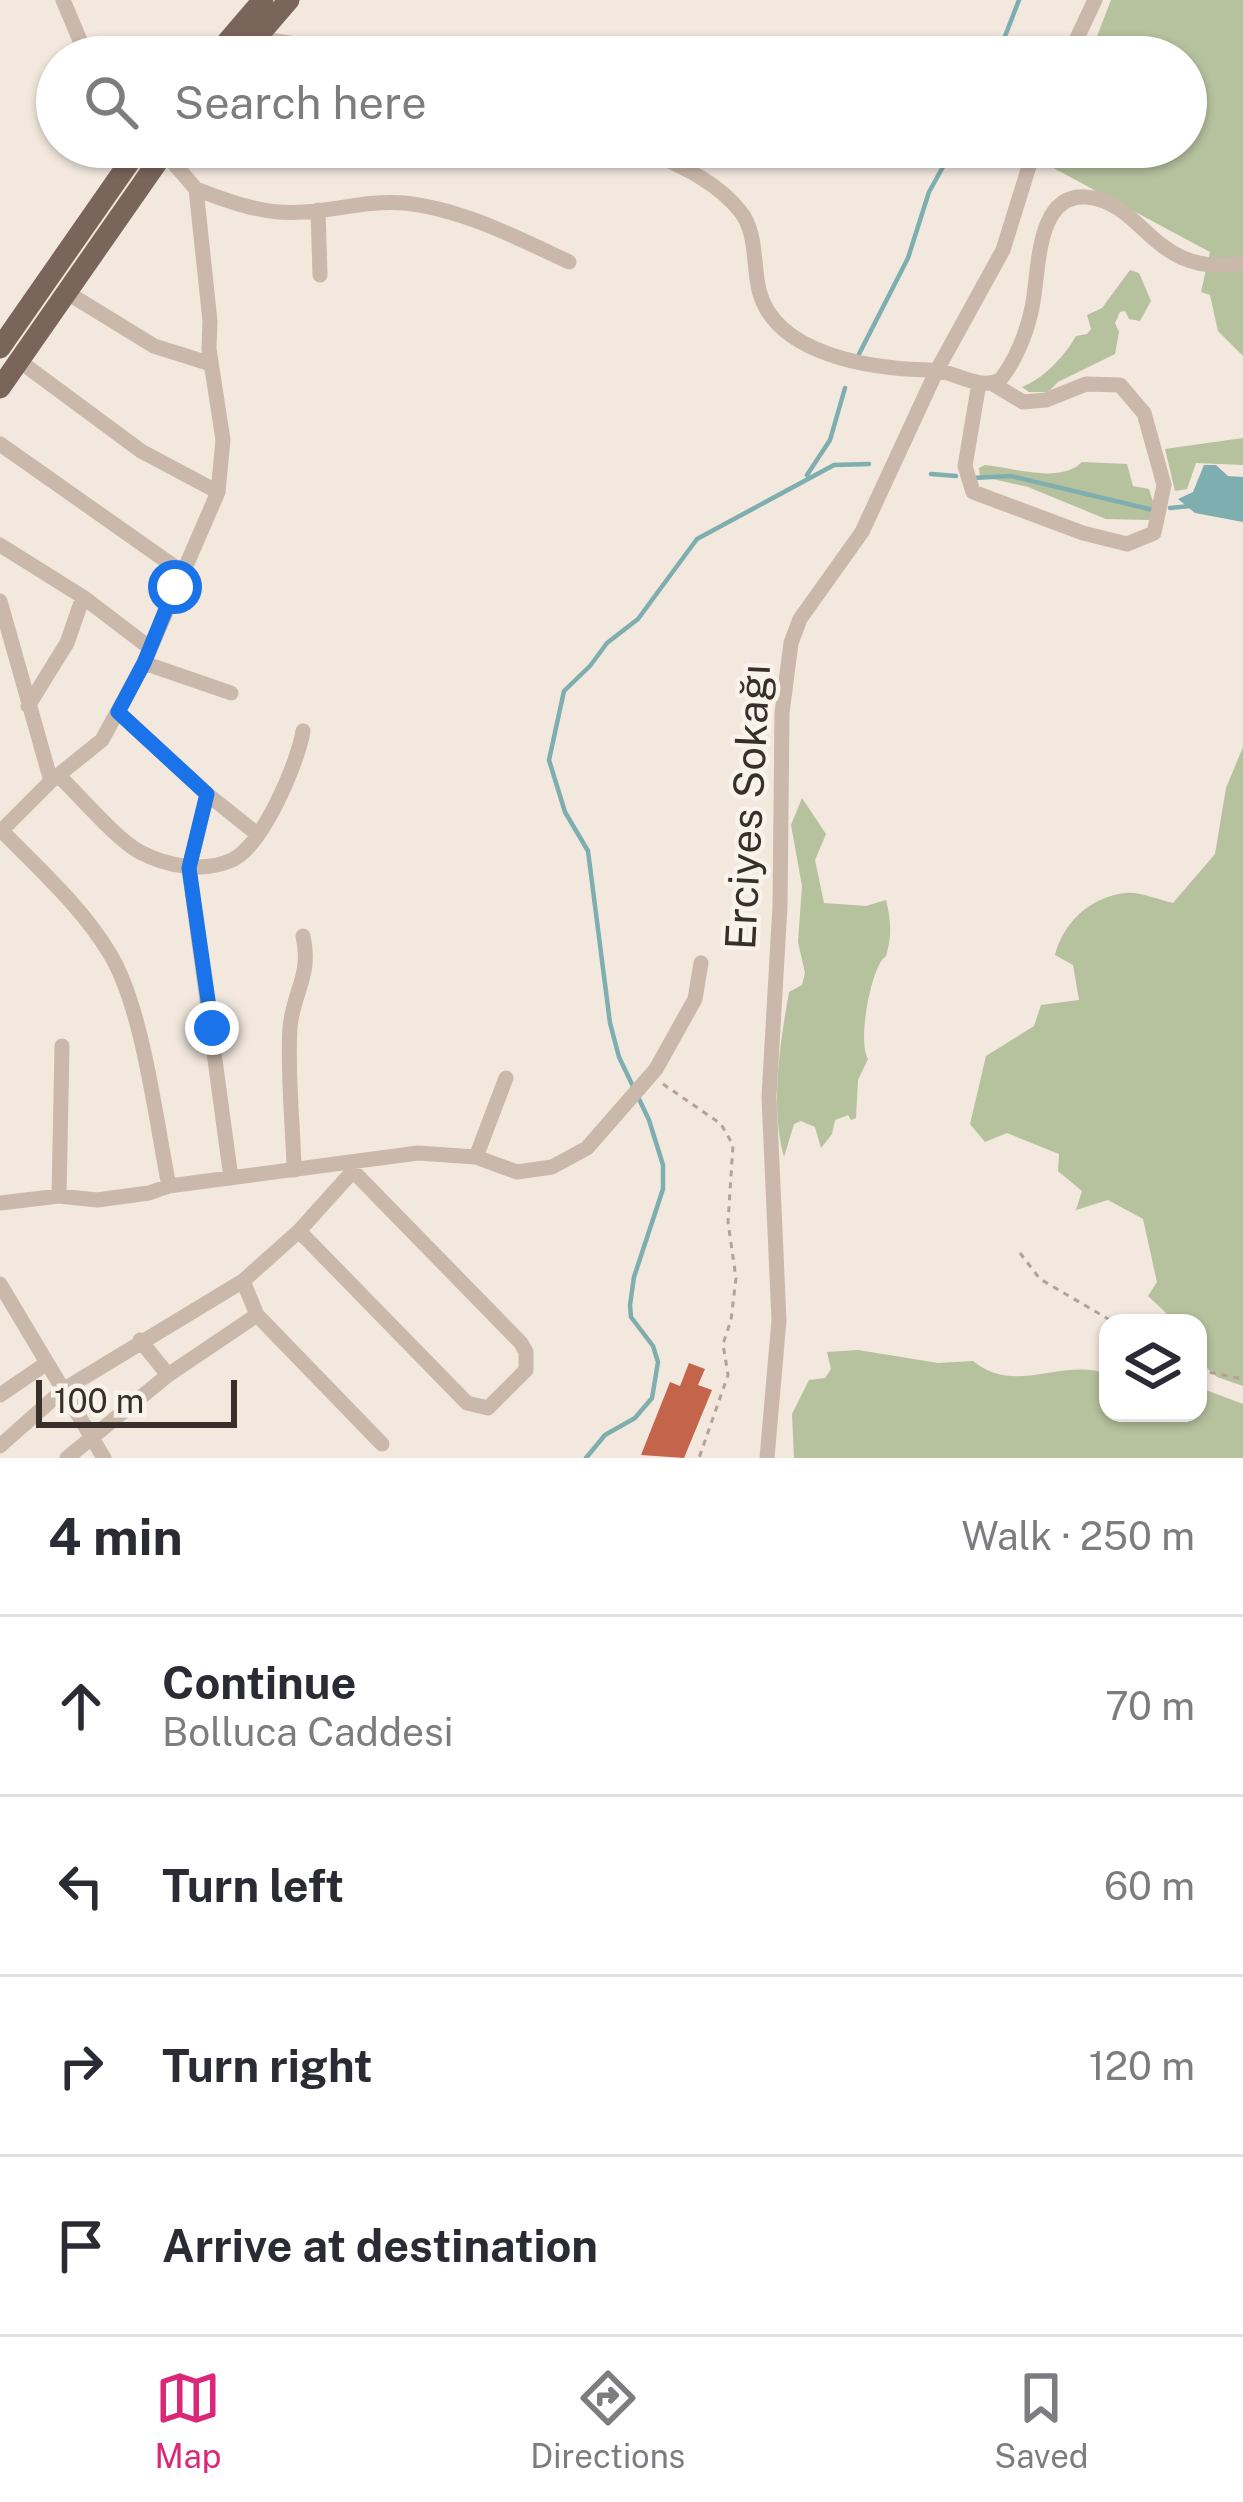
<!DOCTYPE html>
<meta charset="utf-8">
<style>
:root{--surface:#fff;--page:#f2f2f3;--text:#2b2b33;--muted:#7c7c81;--line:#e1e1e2;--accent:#db2777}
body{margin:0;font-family:"Public Sans",sans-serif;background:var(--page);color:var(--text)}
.controls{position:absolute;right:36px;bottom:36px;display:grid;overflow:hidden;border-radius:24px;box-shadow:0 3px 9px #0004}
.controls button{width:108px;height:108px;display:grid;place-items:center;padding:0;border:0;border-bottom:3px solid var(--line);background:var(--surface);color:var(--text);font:60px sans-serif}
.scale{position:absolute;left:36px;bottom:30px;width:201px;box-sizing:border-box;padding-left:12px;border:6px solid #382e2a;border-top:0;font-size:33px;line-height:42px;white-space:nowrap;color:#382e2a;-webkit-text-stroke:9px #faf3eb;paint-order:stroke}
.stop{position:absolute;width:36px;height:36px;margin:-27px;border:9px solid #1a73e8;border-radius:50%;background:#fff}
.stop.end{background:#1a73e8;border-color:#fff;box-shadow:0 3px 12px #0008}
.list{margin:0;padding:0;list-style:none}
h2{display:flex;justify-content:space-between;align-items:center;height:156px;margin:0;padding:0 48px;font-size:51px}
h2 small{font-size:39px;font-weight:400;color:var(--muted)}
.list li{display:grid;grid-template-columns:78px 1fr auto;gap:36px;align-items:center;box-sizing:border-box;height:180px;padding:0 48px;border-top:3px solid var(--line)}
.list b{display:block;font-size:45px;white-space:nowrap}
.list p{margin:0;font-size:39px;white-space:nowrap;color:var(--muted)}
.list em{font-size:39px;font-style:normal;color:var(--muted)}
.icon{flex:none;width:66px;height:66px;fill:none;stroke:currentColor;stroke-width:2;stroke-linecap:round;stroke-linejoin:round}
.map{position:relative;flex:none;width:1243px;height:1458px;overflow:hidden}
.search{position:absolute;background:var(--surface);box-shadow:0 3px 9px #0004;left:36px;right:36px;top:36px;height:132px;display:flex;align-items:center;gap:30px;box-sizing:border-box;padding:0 42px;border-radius:66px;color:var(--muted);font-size:45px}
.sheet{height:876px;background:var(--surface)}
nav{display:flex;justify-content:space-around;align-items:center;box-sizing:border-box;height:168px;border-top:3px solid var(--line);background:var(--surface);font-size:33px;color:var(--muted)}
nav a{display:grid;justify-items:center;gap:6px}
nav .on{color:var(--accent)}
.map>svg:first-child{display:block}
.green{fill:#b6c19e}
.water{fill:#7eaeaf}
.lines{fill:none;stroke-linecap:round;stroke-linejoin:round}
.stream{stroke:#7eaeaf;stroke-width:4.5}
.building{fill:#c4654b}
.path{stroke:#b6a294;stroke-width:3;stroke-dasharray:6 6;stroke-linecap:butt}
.minor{stroke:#cab8aa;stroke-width:15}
.major{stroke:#7a655b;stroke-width:21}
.route{stroke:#1a73e8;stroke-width:15}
.labels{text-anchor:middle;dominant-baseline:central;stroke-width:9;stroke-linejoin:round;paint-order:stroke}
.street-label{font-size:42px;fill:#382e2a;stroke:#faf3eb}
</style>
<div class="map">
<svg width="1243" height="1458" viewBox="0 0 1243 1458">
<rect width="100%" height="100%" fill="#f2e8de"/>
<path class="green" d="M1111 0H1243V356L1218 331 1210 295 1201 292 1210 252 1044 163 1058 147H1186V57H1089Z
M1130 270 1139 273 1151 301 1140 321 1129 319 1125 311 1120 312 1115 323 1119 332 1115 354 1058 382 1048 392H1029L1022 387C1043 379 1065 356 1076 336L1087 334 1091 329 1087 315 1102 308Z
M1243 438V465L1196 463 1187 489 1175 491 1165 449Z
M1082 462 1127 464 1133 486 1149 489 1155 508 1149 520 1106 519 1028 487 980 476 979 468 985 465C1014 468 1060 484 1082 462Z
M1243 747V1386L1217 1377 1198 1360V1323H1170L1165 1312 1148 1296 1157 1282 1143 1219 1108 1200 1076 1210 1082 1191 1058 1171 1059 1154 1007 1133 985 1142 970 1124 986 1056 1034 1026 1041 1005 1079 1000 1073 965 1055 955C1063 923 1090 897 1125 893 1139 891 1159 900 1173 903L1215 854 1226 788Z
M802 798 826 834 815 860 824 903 866 906 886 900C890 916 892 932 888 948 885 963 886 952 879 965 869 984 858 1041 868 1059L858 1080 856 1118 851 1120 848 1115 835 1120 832 1134 821 1148 815 1127 801 1121 794 1124 784 1157C770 1107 780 1043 789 992L802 985 805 973 798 942 802 886 791 825Z
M858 1350 938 1363 973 1361C1015 1396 1063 1357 1108 1374V1413H1198V1387L1243 1404V1458H794L792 1414 809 1380 825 1378 831 1369 827 1352Z"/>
<path class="water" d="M1204 465H1216L1228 476 1243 477V522L1195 513 1178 499 1193 492Z"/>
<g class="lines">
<path class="stream" d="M997 57 1019 0
M858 356 908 258 929 192 954 147
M931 474 956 476
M807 475 830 440 845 388
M972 478 1011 476 1153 510
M1170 508 1190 506
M586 1458 605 1435 635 1418 652 1398 658 1362 653 1346 631 1317 630 1305 634 1277 663 1189V1165L649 1120 619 1057 610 1023 588 851 565 812 549 760 564 691 590 666 607 643 638 619 697 539 834 465 869 464"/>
</g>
<path class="building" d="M689 1363 705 1369 698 1385 712 1390 684 1458 641 1455 670 1382 680 1386Z"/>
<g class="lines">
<path class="path" d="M663 1084 721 1124 733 1145 728 1222 736 1278 731 1320 723 1344 728 1375 699 1458
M1020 1253 1040 1279 1115 1323
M1198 1370 1243 1379"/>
<path class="minor" d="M63 0 87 57
M255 38 386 57
M1068 57 1095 0
M640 147C675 164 715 179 740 211 757 231 753 265 759 290 775 356 874 369 930 370 955 370 977 391 1000 380 1015 362 1026 334 1031 312 1040 279 1033 193 1086 197 1146 202 1152 279 1243 263
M196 189C232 203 265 215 304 212 338 210 370 200 404 203 462 209 518 238 569 262
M318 210 320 275
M66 292 154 346 211 364
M18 360 141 451 218 492
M979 383 965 466 973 492 1083 533 1127 544 1154 533 1164 485 1144 413 1120 385 1086 384 1046 400 1023 402 993 384
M0 444 182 572
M0 545 83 597 150 648
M0 601 51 781
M144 663 231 693
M28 706 67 643 83 597
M118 712 207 794 257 834
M58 775C79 795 117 840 140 852 166 866 204 873 232 860 262 847 298 763 303 731
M207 794 189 868 231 1178
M1 830C39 869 82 907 110 954 143 1008 156 1122 169 1186
M0 832 51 781 102 740 144 663 218 492 223 440 209 349 210 321 196 189 164 152
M476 1157 506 1078
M294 1170C293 1123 287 1074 290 1028 293 992 312 975 303 936
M59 1196 62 1046
M0 1203 59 1196 97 1200 149 1193 169 1186 418 1153 476 1157 517 1172 552 1167 587 1148 656 1069 695 999 701 963
M299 1231 467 1403 488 1408 526 1370V1352L521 1343 353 1171
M243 1281 257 1315 382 1444
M0 1284 104 1458
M140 1340 168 1375
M0 1395 47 1363
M0 1446 63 1390 243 1281 299 1231 353 1171 352 1165
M67 1458 168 1375 257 1315
M767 1458 779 1320 769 1097 780 906 782 713 791 643 800 619 862 532 937 370 1003 250 1035 147"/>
<path class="major" d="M214 57 263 0
M240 57 289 0
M0 348 140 147
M0 388 168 147"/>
</g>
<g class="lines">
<path class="route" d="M175 587 144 663 118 712 207 794 189 868 212 1028"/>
</g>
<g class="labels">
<g class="street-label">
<text transform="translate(747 807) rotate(-87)">Erciyes Sokağı</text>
</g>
</g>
</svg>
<div class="controls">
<button><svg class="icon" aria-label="layers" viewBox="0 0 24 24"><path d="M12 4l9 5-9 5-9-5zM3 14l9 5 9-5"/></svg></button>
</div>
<div class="scale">100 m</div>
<div class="stop" style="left:175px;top:587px"></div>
<div class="stop end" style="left:212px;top:1028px"></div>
<div class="search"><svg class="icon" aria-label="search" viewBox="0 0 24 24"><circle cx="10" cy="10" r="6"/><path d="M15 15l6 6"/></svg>Search here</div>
</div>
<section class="sheet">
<h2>4 min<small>Walk · 250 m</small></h2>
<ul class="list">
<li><svg class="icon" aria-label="ahead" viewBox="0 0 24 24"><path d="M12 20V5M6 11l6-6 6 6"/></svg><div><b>Continue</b><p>Bolluca Caddesi</p></div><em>70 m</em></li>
<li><svg class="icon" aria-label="left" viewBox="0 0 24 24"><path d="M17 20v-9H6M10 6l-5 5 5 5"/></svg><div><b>Turn left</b></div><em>60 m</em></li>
<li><svg class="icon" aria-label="right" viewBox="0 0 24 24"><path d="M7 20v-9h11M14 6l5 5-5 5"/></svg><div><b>Turn right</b></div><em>120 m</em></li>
<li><svg class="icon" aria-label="arrive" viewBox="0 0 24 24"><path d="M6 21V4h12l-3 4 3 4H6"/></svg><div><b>Arrive at destination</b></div></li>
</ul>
</section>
<nav>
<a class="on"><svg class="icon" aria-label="map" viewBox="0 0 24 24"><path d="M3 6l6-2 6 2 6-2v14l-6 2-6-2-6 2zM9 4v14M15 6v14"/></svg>Map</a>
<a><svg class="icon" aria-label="directions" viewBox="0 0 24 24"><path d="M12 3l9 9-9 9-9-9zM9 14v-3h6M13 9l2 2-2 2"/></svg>Directions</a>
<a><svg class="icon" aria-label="saved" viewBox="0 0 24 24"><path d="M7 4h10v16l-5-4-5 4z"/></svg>Saved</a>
</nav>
